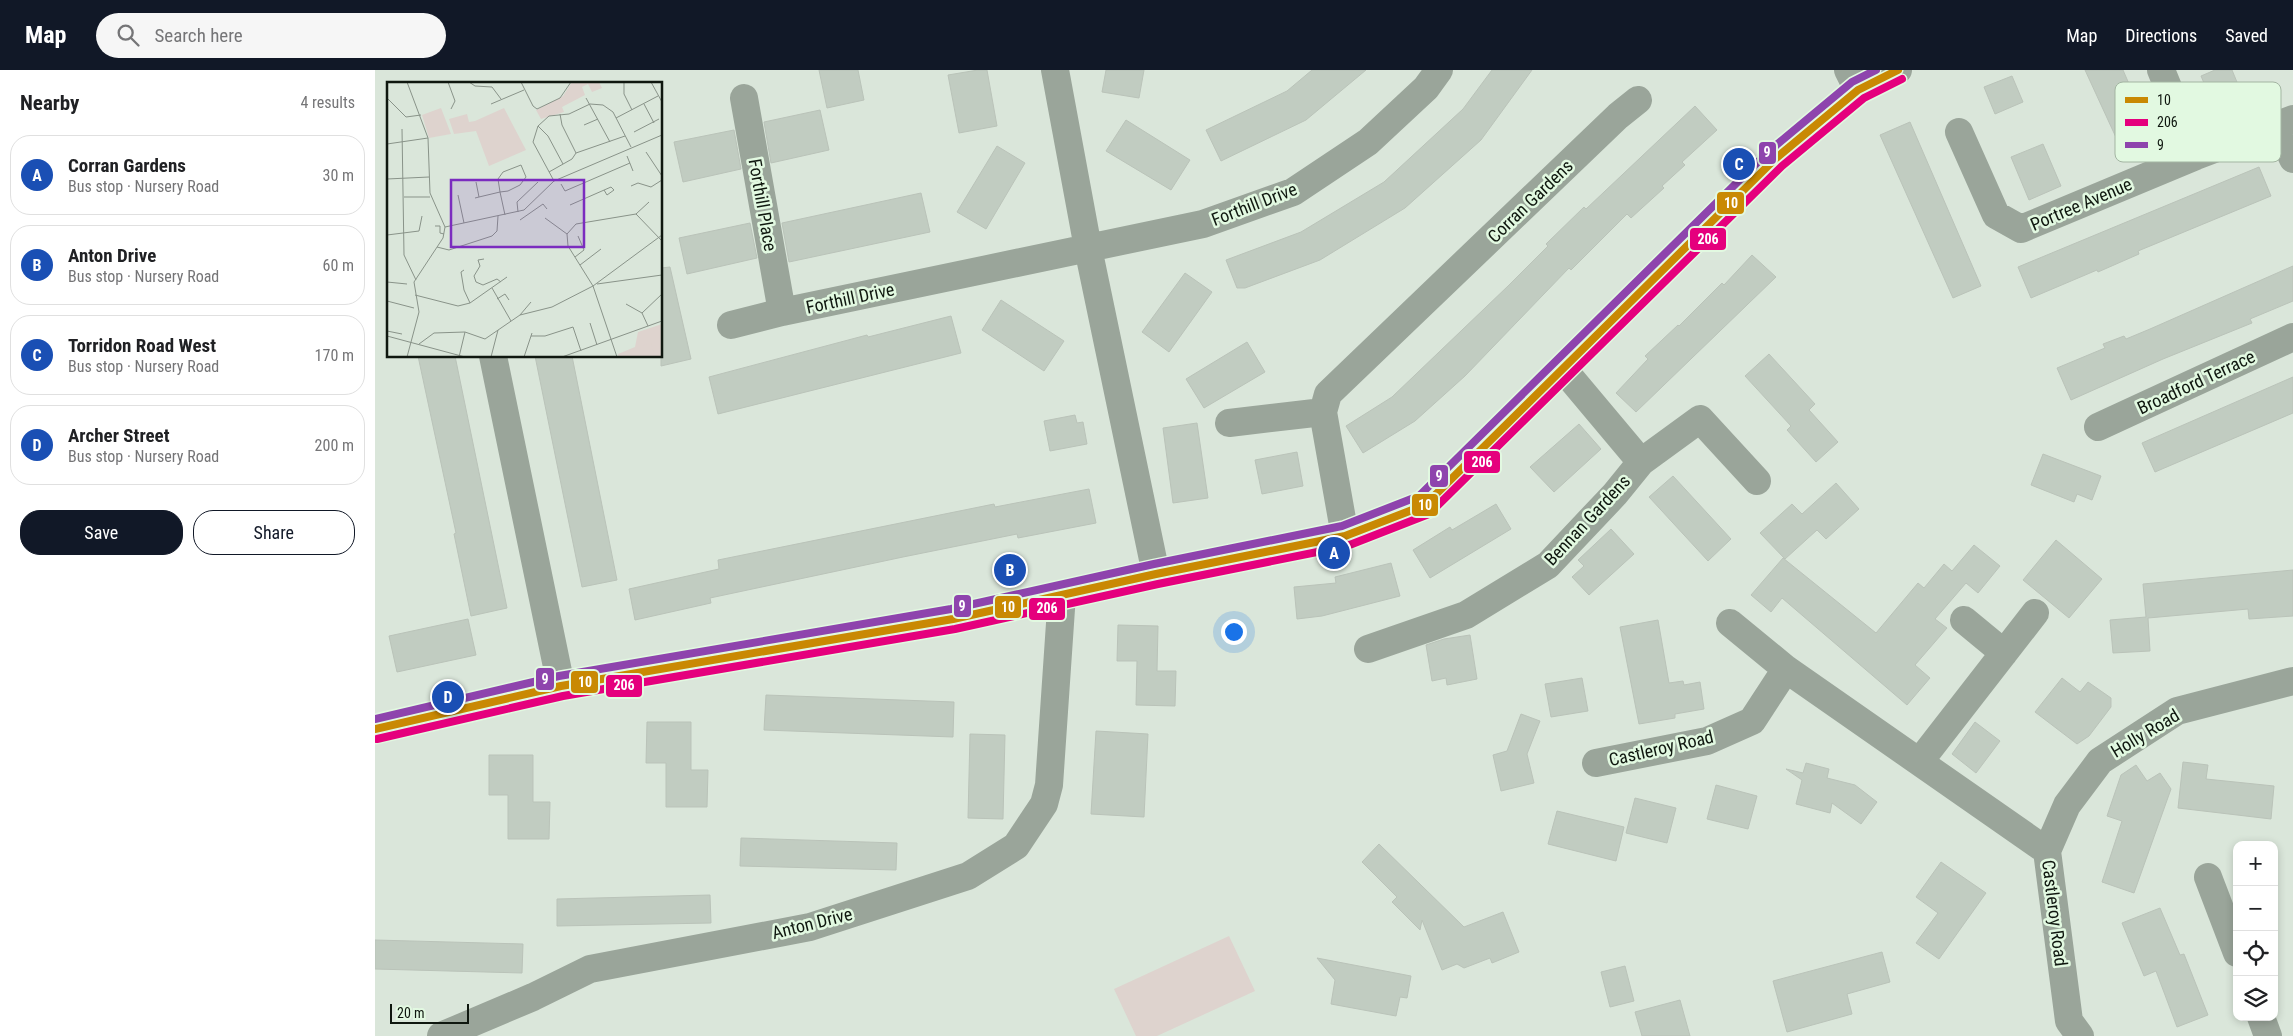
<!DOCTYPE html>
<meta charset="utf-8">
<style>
:root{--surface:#fff;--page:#f6f6f6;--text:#202124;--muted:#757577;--line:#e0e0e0;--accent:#111827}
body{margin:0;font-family:"Roboto Condensed",sans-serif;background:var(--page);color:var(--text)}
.controls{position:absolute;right:15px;bottom:15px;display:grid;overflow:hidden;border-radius:10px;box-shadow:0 2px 8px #0003}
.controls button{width:45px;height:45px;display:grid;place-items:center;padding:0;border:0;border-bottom:1px solid var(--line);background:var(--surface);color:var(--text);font:25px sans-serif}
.scale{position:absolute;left:15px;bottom:12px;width:79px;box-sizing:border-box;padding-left:5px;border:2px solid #0f170f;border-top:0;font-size:14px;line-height:18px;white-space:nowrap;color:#0f170f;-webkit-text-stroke:4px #e2f9e1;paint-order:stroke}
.you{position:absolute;left:858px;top:561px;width:18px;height:18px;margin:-12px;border:4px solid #fff;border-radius:50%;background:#1a73e8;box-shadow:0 0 0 8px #1a73e833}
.badge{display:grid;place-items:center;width:32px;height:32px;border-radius:50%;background:var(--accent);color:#fff;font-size:16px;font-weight:700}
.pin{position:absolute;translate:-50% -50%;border:2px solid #fff;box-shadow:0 1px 5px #0006}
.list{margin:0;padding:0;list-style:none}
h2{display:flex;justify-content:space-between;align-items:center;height:65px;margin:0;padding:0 20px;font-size:21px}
h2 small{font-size:16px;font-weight:400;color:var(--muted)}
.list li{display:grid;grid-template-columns:32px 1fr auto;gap:15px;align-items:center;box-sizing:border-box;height:80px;margin:0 10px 10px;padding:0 10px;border:1px solid var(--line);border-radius:20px}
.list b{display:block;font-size:19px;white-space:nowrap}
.list p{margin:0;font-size:16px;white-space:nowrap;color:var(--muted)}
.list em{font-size:16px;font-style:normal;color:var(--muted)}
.actions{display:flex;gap:10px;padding:15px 20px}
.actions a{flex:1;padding:11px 0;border:1px solid var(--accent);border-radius:20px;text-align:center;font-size:18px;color:var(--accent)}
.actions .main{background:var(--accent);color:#fff}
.icon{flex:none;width:28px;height:28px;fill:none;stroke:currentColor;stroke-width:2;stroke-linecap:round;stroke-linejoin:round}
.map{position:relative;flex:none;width:1918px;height:966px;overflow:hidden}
header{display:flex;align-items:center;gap:30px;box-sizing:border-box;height:70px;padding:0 25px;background:var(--accent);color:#fff}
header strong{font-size:24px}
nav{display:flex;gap:28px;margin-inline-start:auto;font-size:18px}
.search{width:350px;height:45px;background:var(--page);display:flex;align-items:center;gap:12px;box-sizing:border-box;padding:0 18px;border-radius:28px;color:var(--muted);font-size:19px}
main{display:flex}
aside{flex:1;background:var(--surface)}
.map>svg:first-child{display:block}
.pitch{fill:#ded3ce}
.building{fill:#c1ccc1;stroke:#bac3b9}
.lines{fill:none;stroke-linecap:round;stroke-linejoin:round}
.minor{stroke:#9aa59a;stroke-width:28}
.tertiary{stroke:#9aa59a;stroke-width:28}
.bus-1-casing{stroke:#e2f9e1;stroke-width:11}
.bus-2-casing{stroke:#e2f9e1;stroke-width:11}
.bus-3-casing{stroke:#e2f9e1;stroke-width:11}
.bus-1{stroke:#c98903;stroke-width:8}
.bus-2{stroke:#e5007d;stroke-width:8}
.bus-3{stroke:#8e44ad;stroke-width:8}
.labels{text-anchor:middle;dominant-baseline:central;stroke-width:5;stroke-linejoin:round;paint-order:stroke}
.street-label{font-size:18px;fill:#0f170f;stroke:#e2f9e1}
.inset-road{fill:none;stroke:#899389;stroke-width:1}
.view{fill:#7b2cbf;fill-opacity:0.15;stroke:#7b2cbf;stroke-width:2.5}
.inset-edge{fill:none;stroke:#0f170f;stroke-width:2.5}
.key{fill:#e2f9e1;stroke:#a3b5a2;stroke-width:1}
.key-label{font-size:14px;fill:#0f170f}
.line-badge{stroke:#e2f9e1;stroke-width:2}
.badge-label{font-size:14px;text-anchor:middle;font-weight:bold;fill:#fff}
</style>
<header>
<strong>Map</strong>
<div class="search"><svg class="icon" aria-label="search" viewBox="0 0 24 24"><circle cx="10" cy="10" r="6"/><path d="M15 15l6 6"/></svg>Search here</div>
<nav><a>Map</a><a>Directions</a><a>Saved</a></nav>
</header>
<main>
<aside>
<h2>Nearby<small>4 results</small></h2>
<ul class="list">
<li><span class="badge" style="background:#1a4fb4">A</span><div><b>Corran Gardens</b><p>Bus stop · Nursery Road</p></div><em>30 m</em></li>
<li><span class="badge" style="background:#1a4fb4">B</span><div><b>Anton Drive</b><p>Bus stop · Nursery Road</p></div><em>60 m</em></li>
<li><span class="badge" style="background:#1a4fb4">C</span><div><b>Torridon Road West</b><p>Bus stop · Nursery Road</p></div><em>170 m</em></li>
<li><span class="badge" style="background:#1a4fb4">D</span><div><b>Archer Street</b><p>Bus stop · Nursery Road</p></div><em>200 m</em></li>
</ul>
<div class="actions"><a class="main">Save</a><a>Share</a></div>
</aside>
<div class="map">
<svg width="1918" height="966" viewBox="0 0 1918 966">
<rect width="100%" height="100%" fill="#dae6da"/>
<path class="pitch" d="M854 866 880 921 782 966H761L739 919Z"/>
<path class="building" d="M444 0H483L489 30 452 38Z
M603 0H612L622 56 584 63 573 5Z
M731 0H769L764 28 727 22Z
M937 0H991L931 50 846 91 831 60 912 21Z
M1117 0H1157L1106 70 1030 138 945 190 870 218H862L851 190 926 162 1009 112 1088 39Z
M1710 0H1748L1780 74 1750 87Z
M1840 0H1857L1871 34 1843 46 1826 6Z
M1637 6 1648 32 1620 44 1609 17Z
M1320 36 1342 60 1307 92 1310 95 1287 116 1289 118 1256 148 1252 144 1196 200 1194 198 1090 306 1040 351 988 383 971 356 1017 327 1133 216 1173 176 1171 174 1209 137 1211 139Z
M445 40 454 80 396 93 389 52Z
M751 50 815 90 796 120 731 81Z
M1535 52 1606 216 1578 228 1505 65Z
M359 60 366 99 308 112 299 72Z
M1668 74 1686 116 1654 130 1636 87Z
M622 76 650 93 611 159 582 142Z
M1884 97 1896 126 1763 181 1764 184 1723 202 1722 200 1656 228 1643 197Z
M546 123 555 162 414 192 407 153Z
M375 153 382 188 312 204 304 168Z
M1377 185 1401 207 1261 342 1241 323 1273 289 1270 286 1303 255 1304 256 1347 213 1349 215Z
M1918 196V231L1875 249 1877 253 1788 289 1696 330 1682 298 1730 278 1728 274 1749 266 1751 269 1775 259Z
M295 197 316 289 286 296V198Z
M810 203 837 222 794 282 767 262Z
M626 230 689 271 669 301 607 260Z
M576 246 586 283 343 344 334 307 492 265 493 267Z
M872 272 890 302 829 338 811 309Z
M1394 284 1440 334 1434 340 1463 372 1441 392 1412 360 1416 356 1370 306Z
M43 286H80L132 538 96 546 79 464 81 463Z
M160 286H197L242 510 207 517Z
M1918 307V343L1780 402 1767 373Z
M700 345 702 353 708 352 712 374 675 381 669 351Z
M822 353 833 428 798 433 788 358Z
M1204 354 1226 379 1179 422 1155 397Z
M922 382 928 416 887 424 880 390Z
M1668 384 1726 406 1717 430 1702 424 1699 432 1656 415Z
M1298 406 1356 469 1333 491 1274 427Z
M1461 413 1484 439 1451 469 1442 460 1410 489 1385 463 1417 434 1427 444Z
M714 419 721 453 643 468 642 464 528 487 335 528 336 533 260 550 254 519 344 499 343 490 619 434 620 437Z
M1121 434 1136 459 1055 508 1038 480 1075 457 1077 460Z
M1236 459 1259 484 1214 525 1197 507 1209 496 1203 490Z
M1681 470 1727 509 1694 548 1648 510Z
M1599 475 1625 496 1603 523 1591 513 1560 549 1572 558 1540 595 1555 608 1532 635 1407 528 1396 542 1376 525 1408 488 1501 563 1543 513 1549 518 1569 494 1577 501Z
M1016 493 1025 526 947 546 922 549 919 517 961 513 960 507Z
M1918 500V546L1874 549 1873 539 1773 548 1775 581 1738 583 1735 550 1771 547 1768 514Z
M93 549 101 585 22 602 14 566Z
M1283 550 1294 613 1308 611 1309 615 1325 612 1329 639 1300 644V648L1264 654 1245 557Z
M743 555 783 556 782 601H801L800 636 761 635 762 591H742Z
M1095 565 1102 609 1072 615 1071 608 1057 611 1051 575 1069 569Z
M1207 608 1213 641 1176 647 1170 614Z
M1687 608 1705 622 1713 612 1736 628V637L1714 666 1702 674 1660 642Z
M391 625 579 632 578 667 389 660Z
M1146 644 1165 651 1152 684 1159 713 1126 721 1118 685 1132 681Z
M272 652H316V700H333L332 737H291V693H271Z
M1600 652 1625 671 1601 703 1577 684Z
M721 661 773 664 769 747 716 744Z
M595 664 630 665 628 749 593 748Z
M114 685H158V732H175L174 769H133V725H114Z
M1808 692 1833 695 1831 709 1899 716 1896 749 1803 738Z
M1431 693 1454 699 1452 708 1480 715 1502 732 1486 754 1457 733 1455 743 1421 734 1427 710 1411 699 1428 703Z
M1761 695 1772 711 1785 703 1796 719 1759 823 1727 812 1747 751 1732 746 1746 705Z
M1341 715 1382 726 1373 759 1332 749Z
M1260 728 1301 738 1292 773 1251 763Z
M1182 741 1249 757 1241 791 1173 774Z
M366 768 522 773 521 800 365 796Z
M1004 774 1089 857 1128 842 1144 882 1117 893 1115 888 1089 898 1082 894 1067 900 1047 850 1045 860 1017 832 1022 827 987 792Z
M1566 792 1611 823 1564 889 1541 873 1563 843 1541 827Z
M335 825 336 853 182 856V829Z
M1785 838 1805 885 1809 884 1833 945 1802 957 1781 901 1769 906 1747 853Z
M0 870 148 874 147 903 0 899Z
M1507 882 1515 912 1472 924 1477 944 1412 962 1398 911Z
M942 888 1036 906 1032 928 1025 927 1021 946 956 934 960 910Z
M1250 896 1259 931 1235 937 1226 902Z
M1305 930 1315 966H1267L1260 942Z"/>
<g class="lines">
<path class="minor" d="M680 0 713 178 781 504
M1473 0 1483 20
M1786 0 1821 86
M369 28 407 242
M1903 56 1918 89
M1584 62 1621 145 1646 159 1821 86 1918 49
M356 255 407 242 828 154 918 122 993 72 1051 18 1064 0
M118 286 186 616
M1188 299 1266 392
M854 353 948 342
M1723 357 1918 267
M970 466 948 342 953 324 1243 46 1263 30
M1589 550 1629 583
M1355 553 1411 599 1672 781 1694 951 1705 966
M993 579 1091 545 1173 495 1240 424 1266 392 1325 349 1382 411
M1545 691 1660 543
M1221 693 1332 671 1377 651 1411 599
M1672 781 1692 735 1725 691 1802 641 1918 611
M1833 807 1862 883
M1886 947 1893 966
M66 966 158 927 215 899 435 857 593 806 641 776 669 734 674 715 687 524"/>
<path class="tertiary" d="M0 659 186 616 578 549 781 504 970 466 1050 435 1400 89 1483 20 1523 0"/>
<g class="bus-1-casing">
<path id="bus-1" d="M0 659 186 616 578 549 781 504 970 466 1050 435 1400 89 1483 20 1523 0"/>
</g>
<g class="bus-2-casing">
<path id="bus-2" d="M2 669 188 626 580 559 783 514 972 476 1054 444 1407 96 1489 28 1527 9"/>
</g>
<g class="bus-3-casing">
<path id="bus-3" d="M0 649 184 606 576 539 779 494 967 456 1044 426 1393 82 1477 12 1501 0"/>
</g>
<use href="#bus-1" class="bus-1"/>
<use href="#bus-2" class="bus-2"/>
<use href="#bus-3" class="bus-3"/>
</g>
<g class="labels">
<g class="street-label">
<text transform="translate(1155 131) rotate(-44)">Corran Gardens</text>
<text transform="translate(879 134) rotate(-21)">Forthill Drive</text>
<text transform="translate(1706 134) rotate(-23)">Portree Avenue</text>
<text transform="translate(388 135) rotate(80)">Forthill Place</text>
<text transform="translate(475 228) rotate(-12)">Forthill Drive</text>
<text transform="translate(1821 312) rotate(-25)">Broadford Terrace</text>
<text transform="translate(1212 450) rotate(-47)">Bennan Gardens</text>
<text transform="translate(1770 663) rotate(-31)">Holly Road</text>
<text transform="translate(1286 678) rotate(-13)">Castleroy Road</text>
<text transform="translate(1680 843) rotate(83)">Castleroy Road</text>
<text transform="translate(437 853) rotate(-14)">Anton Drive</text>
</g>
</g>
<g transform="translate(12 12)">
<rect width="275" height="275" fill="#dae6da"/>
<path d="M185 0H212L215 6 205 10 201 2 195 5 198 13 175 25 177 30 154 37 149 28 176 14ZM54 26 64 52 42 56 35 33ZM117 26 139 68 102 84 89 49 67 52 62 37 80 32 82 40 88 39ZM275 242V275H232L231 272 248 265 251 250Z" fill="#ded3ce"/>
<path d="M264 261 268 275H257L254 264Z" fill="#ded3ce"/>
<path class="inset-road" d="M20 0 41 56 43 111 58 145 56 156 27 200 32 230 20 275M61 0 68 19 64 27M82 0 88 4 105 5 114 17M134 0 146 24 150 27 173 16 184 0M237 0V12L245 28M264 0 275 20M0 16 19 35 34 33M199 16 223 60M104 22 137 8M257 22 267 41M173 32 175 43 189 71M229 36 271 14M197 43 211 37M151 44 161 54 176 82M15 47 17 173 29 198M247 50 272 37M0 62 41 56M259 70 275 94M240 74 246 89M162 90 185 77 189 71 238 54M0 97 42 95M167 99 146 60 151 44 162 34 182 32 203 22 216 23 226 30 244 65M89 100 92 115M174 102 178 109 243 81M244 104 251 101 264 105 275 98M71 113 77 141M17 115H43M88 116 92 115 113 110 121 109 133 103 139 95 134 83 116 90 111 97 113 110 118 133M183 123 224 105 227 108 220 113 217 108M131 130 130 120 151 100M249 132 262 120M158 136 180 152 181 164 206 204 230 275M133 138 156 122 160 127M48 144H53V151L57 152M58 145 137 128 167 99 275 53M180 152 189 142 249 132 275 159M0 153 32 149 35 134M50 165 62 168 105 154 110 149 111 134M188 175 197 168 191 154M97 177 91 178 93 184 87 194 89 200 96 203 110 197 114 200M193 183 214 167M77 188 74 190 77 208 83 221M0 200 20 202M210 202 275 193M105 206 124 239M28 213 71 224 83 221 120 195M110 217 118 212 122 218M0 219 27 226M239 222 255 231M133 233 144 220M203 241 210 263M261 244 255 231 275 212M0 249 15 252M0 254 78 275M144 254H158L186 245 194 269M32 262 47 251 78 250 98 257 133 233 165 225 206 204 275 153M72 275 78 250M104 275 111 248M137 275 145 251M175 275 275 239"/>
<path class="view" d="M64 98H197V165H64Z"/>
<rect width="275" height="275" class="inset-edge"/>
</g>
<rect x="1740" y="12" width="166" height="80" rx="8" class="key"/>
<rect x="1750" y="27" width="23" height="6" fill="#c98903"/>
<rect x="1750" y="49" width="23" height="7" fill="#e5007d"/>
<rect x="1750" y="72" width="23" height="6" fill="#8e44ad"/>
<g class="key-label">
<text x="1782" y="35">10</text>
<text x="1782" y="57">206</text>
<text x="1782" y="80">9</text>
</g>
<g class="line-badge">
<rect x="1383" y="71" width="19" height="24" rx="5" fill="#8e44ad"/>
<rect x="1341" y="121" width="29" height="24" rx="5" fill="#c98903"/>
<rect x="1314" y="157" width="38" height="24" rx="5" fill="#e5007d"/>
<rect x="1088" y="380" width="38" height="24" rx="5" fill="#e5007d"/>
<rect x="1054" y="394" width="20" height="24" rx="5" fill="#8e44ad"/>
<rect x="1036" y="423" width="28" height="24" rx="5" fill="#c98903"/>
<rect x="578" y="524" width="19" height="24" rx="5" fill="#8e44ad"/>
<rect x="619" y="525" width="28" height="24" rx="5" fill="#c98903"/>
<rect x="653" y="527" width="38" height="24" rx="5" fill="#e5007d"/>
<rect x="160" y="597" width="20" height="24" rx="5" fill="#8e44ad"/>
<rect x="195" y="600" width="29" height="24" rx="5" fill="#c98903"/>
<rect x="230" y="604" width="38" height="24" rx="5" fill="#e5007d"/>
</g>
<g class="badge-label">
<text x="1392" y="87">9</text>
<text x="1356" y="138">10</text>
<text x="1333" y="174">206</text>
<text x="1107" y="397">206</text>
<text x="1064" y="411">9</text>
<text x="1050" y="440">10</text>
<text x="587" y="541">9</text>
<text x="633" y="542">10</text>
<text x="672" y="543">206</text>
<text x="170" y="614">9</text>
<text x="210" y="617">10</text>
<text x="249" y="620">206</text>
</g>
</svg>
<div class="controls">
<button>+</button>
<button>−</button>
<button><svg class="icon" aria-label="locate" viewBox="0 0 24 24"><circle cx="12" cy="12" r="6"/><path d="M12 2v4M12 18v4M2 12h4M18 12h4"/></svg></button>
<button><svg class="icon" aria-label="layers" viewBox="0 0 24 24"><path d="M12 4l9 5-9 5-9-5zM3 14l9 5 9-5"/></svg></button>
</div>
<div class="scale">20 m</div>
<div class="you"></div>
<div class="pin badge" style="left:959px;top:483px;background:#1a4fb4">A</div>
<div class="pin badge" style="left:635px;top:500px;background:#1a4fb4">B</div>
<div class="pin badge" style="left:1364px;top:94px;background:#1a4fb4">C</div>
<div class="pin badge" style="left:73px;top:627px;background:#1a4fb4">D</div>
</div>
</main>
